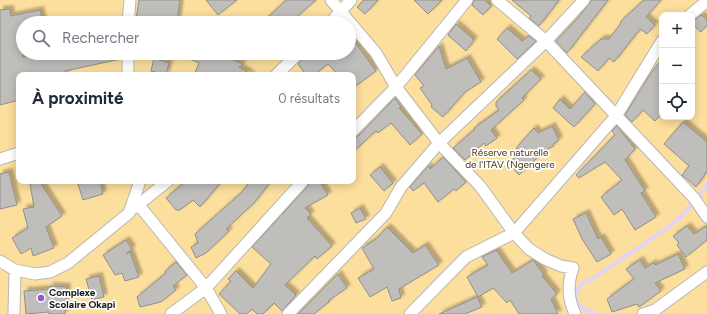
<!DOCTYPE html>
<html lang="fr">
<meta charset="utf-8">
<style>
:root{--surface:#fff;--page:#f2f2f3;--text:#1f2937;--muted:#747a83;--line:#e0e1e3}
body{margin:0;font-family:Figtree,sans-serif;background:var(--page);color:var(--text)}
.controls{position:absolute;right:12px;top:12px;display:grid;overflow:hidden;border-radius:8px;box-shadow:0 2px 10px #0003}
.controls button{width:36px;height:36px;display:grid;place-items:center;padding:0;border:0;border-bottom:1px solid var(--line);background:var(--surface);color:var(--text);font:20px sans-serif}
.list{margin:0;padding:0;list-style:none}
h2{display:flex;justify-content:space-between;align-items:center;height:52px;margin:0;padding:0 16px;font-size:17px}
h2 small{font-size:13px;font-weight:400;color:var(--muted)}
.icon{flex:none;width:22px;height:22px;fill:none;stroke:currentColor;stroke-width:2;stroke-linecap:round;stroke-linejoin:round}
.map{position:relative;flex:none;width:707px;height:314px;overflow:hidden}
.search{position:absolute;background:var(--surface);box-shadow:0 2px 10px #0003;left:16px;top:16px;width:340px;height:44px;display:flex;align-items:center;gap:10px;box-sizing:border-box;padding:0 14px;border-radius:22px;color:var(--muted);font-size:15px}
.panel{position:absolute;background:var(--surface);box-shadow:0 2px 10px #0003;left:16px;top:72px;width:340px;height:112px;border-radius:8px}
.map>svg:first-child{display:block}
.green{fill:#fcde9d;fill-rule:evenodd}
.lines{fill:none;stroke-linecap:round;stroke-linejoin:round}
.stream{stroke:#e1d4f8;stroke-width:4}
.building{fill:#bfbebb;stroke:#908f8c;filter:url(#shadow)}
.minor-casing{stroke:#b9b7b4;stroke-width:13}
.minor{stroke:#fff;stroke-width:11}
.poi-dot{fill:#9058d0;stroke:#fff;stroke-width:1.5}
.labels{text-anchor:middle;dominant-baseline:central;stroke-width:3.5;stroke-linejoin:round;paint-order:stroke}
.park-label{font-size:10px;fill:#4b390e;stroke:#fff}
.poi-label{font-size:10px;font-weight:bold;fill:#171716;stroke:#fff;text-anchor:start}
</style>
<div class="map">
<svg width="707" height="314" viewBox="0 0 707 314">
<defs>
<filter id="shadow"><feDropShadow dx="3.5" dy="-3.5" stdDeviation="1" flood-color="#0004"/></filter>
</defs>
<rect width="100%" height="100%" fill="#fbf9f6"/>
<path class="green" d="M0 0H707V314H0ZM662 15H692V117H662ZM23 23H349V53H23ZM19 75H353V181H19Z"/>
<g class="lines">
<path class="stream" d="M596 314 583 308 574 299 581 284C595 278 603 272 615 263 648 240 686 222 707 184"/>
</g>
<path class="building" d="M139 0H180L177 22 163 21V23H160L136 19Z
M206 0H237L218 15Z
M286 0H316L290 23H262Z
M364 0H378L365 14 357 7Z
M414 0H442L428 14Z
M474 0H485L491 6 483 15 472 5Z
M512 0H559L539 26 529 18 531 16Z
M592 0H608L567 53 556 41 578 18Z
M644 0H661L646 17 655 25 647 34 640 29 614 62 609 58 598 71 581 57 601 39H609L621 23 620 22Z
M10 9 11 16 40 10 43 23H23V57L43 53H121V59L65 71 66 75H19V100L0 105V10Z
M701 15 707 20V25L701 32 692 24 693 21Z
M456 24 474 40 466 51 448 35Z
M507 28 522 41 529 36 536 41 517 59 497 39Z
M349 34 376 71 353 88V75H338L328 64 314 75H306L298 64 308 53H349Z
M439 46 446 69 467 58 481 82 465 92 443 117 431 107 432 105 420 88 424 86 415 75Z
M177 53H215L243 64 239 67 252 75H194L199 63Z
M154 58 169 63 166 75 151 71Z
M662 59V113L655 121 643 110 632 122 625 115 651 73Z
M531 70 541 79 522 98 524 100 491 130 497 138 486 146 484 143 465 160 453 148 475 129 474 128 499 110 496 106V102Z
M585 92 595 104 574 127 553 108 560 99 570 109Z
M395 98 401 107 399 108 422 134 410 145 391 123 378 133 376 131 353 152V138L358 136Z
M683 122 707 142V171L696 187 682 175 689 166 664 144Z
M552 126 559 140 553 144 554 146 544 151 519 175 509 163 521 152 516 148 534 128 538 133Z
M617 126 635 149 625 160 645 191 641 193 656 217 635 230 622 209 614 215 601 197 622 180 605 162 579 178 576 175 615 135 612 131Z
M443 157 466 182 456 191 454 189 438 202 424 183 413 191 410 187 428 166 430 169Z
M380 167 393 183 384 191 370 175Z
M9 172 17 205 0 209V174Z
M77 181H100L103 194 83 200Z
M186 181H222L200 207 193 200 180 210H176L166 198Z
M250 181H271L254 203 226 229 229 231 206 253 196 258 191 247 198 243 195 234 242 192Z
M310 181H319L328 195 305 208 311 214 307 218 332 246 317 259 315 256 285 285 296 295 282 311 274 303 263 314H257L252 309 247 314H240L219 294 231 281 228 279 236 271 253 288 271 264 252 247 308 186Z
M40 182 62 216 46 227 54 248 33 256 31 248 21 254 12 238 28 228 23 209 34 207 30 184Z
M360 208 366 219 356 223 351 213Z
M586 213 598 239 601 237 611 254 597 262 582 239 573 219Z
M687 226 694 234 707 226V240L686 257 677 245 679 243 673 236Z
M387 227 413 253 425 245 439 265 399 289 401 298 392 301 387 287 370 297 358 278 374 269 362 248 376 239Z
M126 240 132 249 126 254 130 252 139 277 125 281 122 273 115 275 103 255Z
M496 250 512 273 533 260 534 261 544 275 542 276 557 294 551 299 558 314H519L510 300 507 303 493 288 478 297 467 277 488 265 482 257Z
M678 254 685 269 655 283 661 291 639 307 637 304 612 312 607 299 634 279 626 269 640 260 645 268 653 263 655 265Z
M176 262 187 275 173 286 176 290 161 302 140 307 137 297 166 273 165 271Z
M338 274 347 288 328 301 329 302 314 314H298Z
M99 276 104 297 92 300 86 279Z
M50 286 67 287 65 314H49V312L26 314 24 291 50 289Z
M477 297 482 307 465 314H439Z"/>
<g class="lines">
<g class="minor-casing">
<path id="minor" d="M331 0 376 53 396 87 439 143 480 186 514 233 529 249 545 259 561 266 573 268C567 285 568 298 575 314
M497 0 546 41 694 198 707 217
M690 15 707 1
M128 23 130 0
M330 23 351 0
M128 53V75
M276 75 299 53
M353 131 396 87 467 0
M0 159 19 153
M138 204 206 288 221 314
M134 208 168 181
M0 261 15 270 35 274 50 272 68 263 129 213 140 181
M14 314 15 270
M171 314 206 288 303 181
M288 314 386 213 401 187 439 143 546 41 584 0
M410 314 466 257 514 233 616 116 662 41
M643 314 655 310 707 272"/>
</g>
<use href="#minor" class="minor"/>
</g>
<circle class="poi-dot" cx="41" cy="298" r="4"/>
<g class="labels">
<g class="park-label">
<text x="510" y="152">Réserve naturelle<tspan x="510" dy="12">de l'ITAV (Ngengere</tspan></text>
</g>
<g class="poi-label">
<text x="49" y="292">Complexe<tspan x="49" dy="12">Scolaire Okapi</tspan></text>
</g>
</g>
</svg>
<div class="controls">
<button>+</button>
<button>−</button>
<button><svg class="icon" aria-label="locate" viewBox="0 0 24 24"><circle cx="12" cy="12" r="6"/><path d="M12 2v4M12 18v4M2 12h4M18 12h4"/></svg></button>
</div>
<div class="search"><svg class="icon" aria-label="search" viewBox="0 0 24 24"><circle cx="10" cy="10" r="6"/><path d="M15 15l6 6"/></svg>Rechercher</div>
<section class="panel">
<h2>À proximité<small>0 résultats</small></h2>
<ul class="list">
</ul>
</section>
</div>
